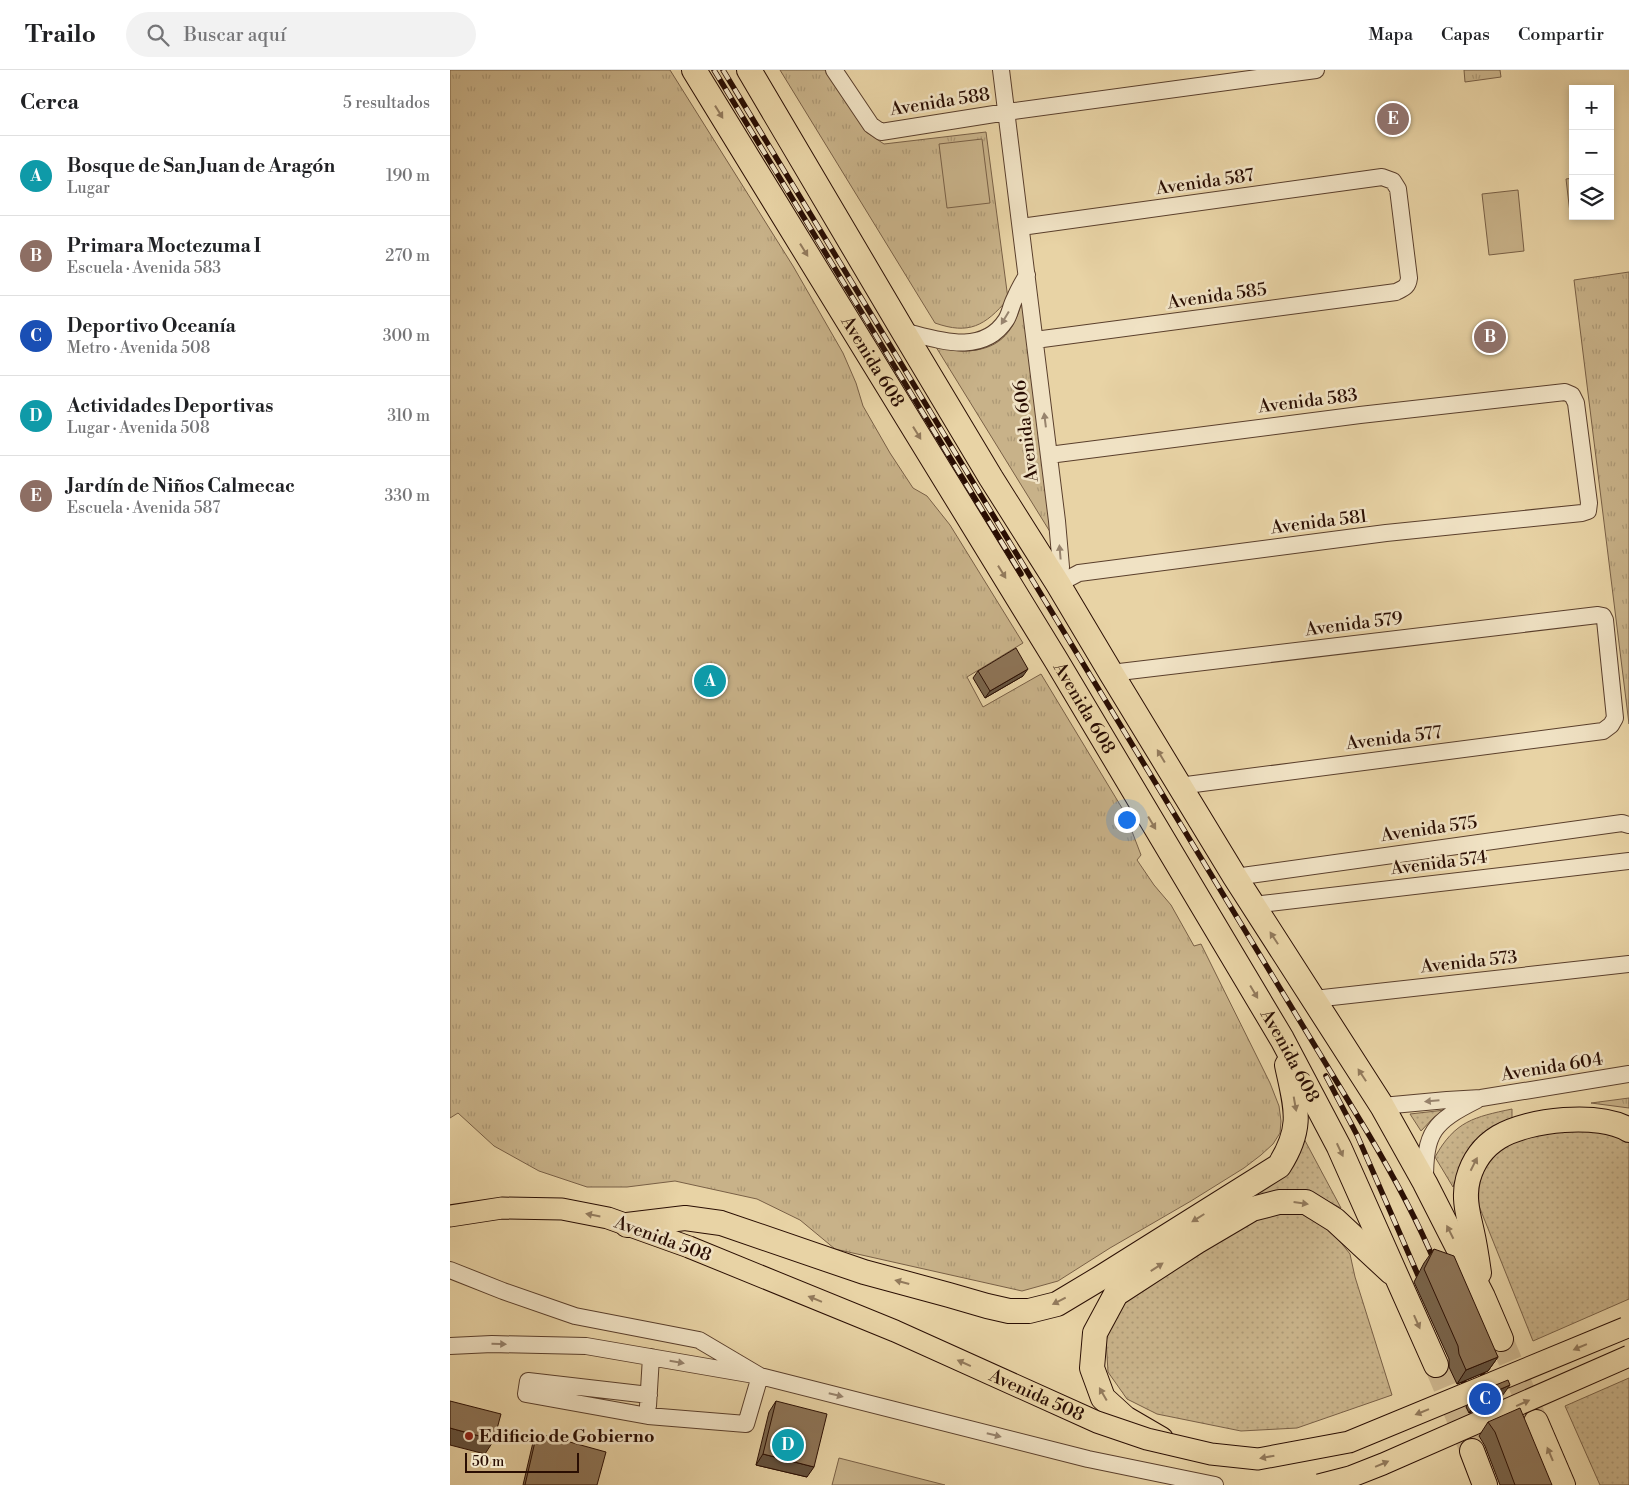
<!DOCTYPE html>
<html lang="es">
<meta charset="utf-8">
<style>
:root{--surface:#fff;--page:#f2f2f2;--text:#202124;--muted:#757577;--line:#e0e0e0;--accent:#8f2418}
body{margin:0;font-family:"Libre Bodoni",serif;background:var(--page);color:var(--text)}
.controls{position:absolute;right:15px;top:15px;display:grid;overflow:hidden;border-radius:0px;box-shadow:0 2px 8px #0003}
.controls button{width:45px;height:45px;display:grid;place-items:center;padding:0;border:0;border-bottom:1px solid var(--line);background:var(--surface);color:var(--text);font:25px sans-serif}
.scale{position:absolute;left:15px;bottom:12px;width:114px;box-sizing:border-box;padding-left:5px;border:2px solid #2a0e03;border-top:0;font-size:14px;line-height:18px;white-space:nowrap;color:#2a0e03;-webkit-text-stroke:4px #f0e2c4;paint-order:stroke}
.you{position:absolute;left:676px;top:749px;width:18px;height:18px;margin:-12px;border:4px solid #fff;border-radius:50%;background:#1a73e8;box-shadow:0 0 0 8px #1a73e833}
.badge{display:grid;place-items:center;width:32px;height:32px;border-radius:50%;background:var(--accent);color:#fff;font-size:16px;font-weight:700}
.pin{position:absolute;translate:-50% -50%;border:2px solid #fff;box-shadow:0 1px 5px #0006}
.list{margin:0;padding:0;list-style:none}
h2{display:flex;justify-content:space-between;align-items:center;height:65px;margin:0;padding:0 20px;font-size:21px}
h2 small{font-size:16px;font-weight:400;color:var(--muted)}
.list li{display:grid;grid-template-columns:32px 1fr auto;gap:15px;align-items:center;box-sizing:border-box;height:80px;padding:0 20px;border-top:1px solid var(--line)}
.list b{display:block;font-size:19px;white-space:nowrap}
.list p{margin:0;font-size:16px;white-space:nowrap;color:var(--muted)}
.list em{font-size:16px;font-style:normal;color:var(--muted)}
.icon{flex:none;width:28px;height:28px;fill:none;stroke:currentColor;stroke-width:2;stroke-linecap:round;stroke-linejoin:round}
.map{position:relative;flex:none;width:1179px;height:1415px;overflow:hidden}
header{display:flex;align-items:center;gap:30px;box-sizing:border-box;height:70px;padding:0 25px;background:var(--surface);border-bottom:1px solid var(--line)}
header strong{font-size:24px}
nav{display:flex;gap:28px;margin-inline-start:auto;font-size:18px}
.search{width:350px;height:45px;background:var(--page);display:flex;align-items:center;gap:12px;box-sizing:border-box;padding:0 18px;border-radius:28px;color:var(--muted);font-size:19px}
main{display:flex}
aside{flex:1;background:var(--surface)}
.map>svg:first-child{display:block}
.grass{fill:url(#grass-dots);stroke:#796046}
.park{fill:url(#park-tufts);stroke:#796046}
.pitch{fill:#c8b289;stroke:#796046}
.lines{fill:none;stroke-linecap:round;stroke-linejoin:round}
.highway-tunnel{stroke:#ccb58d;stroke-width:24;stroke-dasharray:24 12;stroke-linecap:butt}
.minor-casing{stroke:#5a3f2c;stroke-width:18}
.major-casing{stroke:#2a0e03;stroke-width:23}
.highway-casing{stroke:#2a0e03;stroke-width:26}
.minor{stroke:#f0e2c4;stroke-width:16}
.major{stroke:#e8d3a5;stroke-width:21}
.highway{stroke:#e8d3a5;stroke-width:24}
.rail-casing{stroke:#2a0e03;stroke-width:5.5}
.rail{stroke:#f0e2c4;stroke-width:4;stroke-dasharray:11;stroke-linecap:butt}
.major-bridge-casing{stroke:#2a0e03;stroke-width:23;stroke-linecap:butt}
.major-bridge{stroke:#e8d3a5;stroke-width:21}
.wall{fill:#79644b;stroke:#2a0e03}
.shaded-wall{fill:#63513d;stroke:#2a0e03}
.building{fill:#8d7457;stroke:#2a0e03}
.oneway{fill:#927a5c}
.oneway2{fill:#97836d}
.poi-dot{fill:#8f2418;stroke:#f0e2c4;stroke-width:2}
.labels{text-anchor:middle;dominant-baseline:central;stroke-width:5;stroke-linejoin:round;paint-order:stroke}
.street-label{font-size:18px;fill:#2a0e03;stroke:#f0e2c4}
.poi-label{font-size:18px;font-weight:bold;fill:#2a0e03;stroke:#f0e2c4;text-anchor:start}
</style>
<header>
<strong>Trailo</strong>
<div class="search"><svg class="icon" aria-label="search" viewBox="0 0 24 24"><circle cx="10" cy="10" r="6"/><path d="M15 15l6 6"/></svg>Buscar aquí</div>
<nav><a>Mapa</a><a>Capas</a><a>Compartir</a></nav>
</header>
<main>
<aside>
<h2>Cerca<small>5 resultados</small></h2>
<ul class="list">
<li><span class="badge" style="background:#0f9aa8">A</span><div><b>Bosque de San Juan de Aragón</b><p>Lugar</p></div><em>190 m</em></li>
<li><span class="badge" style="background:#8d6e63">B</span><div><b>Primara Moctezuma I</b><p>Escuela · Avenida 583</p></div><em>270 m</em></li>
<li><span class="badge" style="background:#1a4fb4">C</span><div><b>Deportivo Oceanía</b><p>Metro · Avenida 508</p></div><em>300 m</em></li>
<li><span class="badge" style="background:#0f9aa8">D</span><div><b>Actividades Deportivas</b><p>Lugar · Avenida 508</p></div><em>310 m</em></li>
<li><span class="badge" style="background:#8d6e63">E</span><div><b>Jardín de Niños Calmecac</b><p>Escuela · Avenida 587</p></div><em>330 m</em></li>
</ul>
</aside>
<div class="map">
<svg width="1179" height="1415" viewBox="0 0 1179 1415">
<defs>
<pattern id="grass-dots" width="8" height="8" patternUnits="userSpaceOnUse" patternTransform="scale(1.25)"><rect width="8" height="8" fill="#c8b289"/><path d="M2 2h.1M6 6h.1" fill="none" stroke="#ac9875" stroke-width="1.8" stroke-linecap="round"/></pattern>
<pattern id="park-tufts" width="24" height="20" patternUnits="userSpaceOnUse" patternTransform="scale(1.25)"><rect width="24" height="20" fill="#c8b289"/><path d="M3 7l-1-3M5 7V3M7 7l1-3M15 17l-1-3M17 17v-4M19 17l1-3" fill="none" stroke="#ac9875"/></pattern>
</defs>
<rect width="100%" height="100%" fill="#e8d3a5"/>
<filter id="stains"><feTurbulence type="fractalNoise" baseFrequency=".004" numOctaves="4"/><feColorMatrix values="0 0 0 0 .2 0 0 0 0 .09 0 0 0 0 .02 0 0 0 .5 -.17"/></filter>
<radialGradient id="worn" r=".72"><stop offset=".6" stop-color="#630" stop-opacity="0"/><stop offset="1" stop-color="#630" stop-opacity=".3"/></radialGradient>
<path class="grass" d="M1062 1039V1048C1030 1066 1014 1082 1003 1117L985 1087C1005 1051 1024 1047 1062 1039Z
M995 1040 984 1047 971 1061 960 1044Z
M1136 1059 1179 1070V1229L1083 1271 1029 1136C1024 1065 1083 1065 1136 1059Z
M852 1065 891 1138 865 1125 797 1130Z
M846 1141 881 1160 900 1184 905 1207 942 1325 847 1358 791 1361 707 1344 677 1329 658 1302 656 1269 670 1235 810 1145Z
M1179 1308V1415H1150L1115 1336Z"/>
<path class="park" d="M0 0H220L343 196 393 283 406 313 413 336 440 383 463 418 477 426 500 455 573 573 517 607 533 637 591 604 675 743 691 785 687 790 704 815 721 835 744 876 751 874 820 1013 829 1036 831 1051 830 1063 823 1074 811 1085 794 1098 741 1131 660 1178 608 1211 572 1221 385 1179 350 1150 307 1129 225 1111 177 1117H137L89 1101 44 1076 8 1043 0 1048Z
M330 0H375L416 62 434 74 536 62 558 229C535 256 519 265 485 253Z
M1014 0H1050L1051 7 1015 12Z
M1179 202V654L1124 210Z
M573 227 602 465 486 277C496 278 507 282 517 281 553 279 565 259 573 227Z
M1179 1028V1038L1141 1033Z"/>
<path class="pitch" d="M532 69 540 133 497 138 489 74Z
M1123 108V142L1120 143 1116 109Z
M1068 120 1074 181 1039 185 1032 124Z
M389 1388 495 1415H382Z"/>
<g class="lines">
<path class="highway-tunnel" d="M1051 1269 1086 1352
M986 1295 1022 1381"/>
<g class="minor-casing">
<path id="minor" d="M384 0 421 55 431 62 557 42 866 0
M551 0 607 451 611 497 608 514
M571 157 932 107 943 111 948 119 959 208C958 217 954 218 946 222L585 270
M453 261C486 269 532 287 556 250 560 244 561 235 565 228 568 220 573 212 577 205
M599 385 910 345 1115 322 1122 325 1126 333 1139 433 1138 441 1132 443 936 463 629 503 608 514
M661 603 1148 545 1153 546 1155 550 1165 648 1161 655 1153 661 729 716
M785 807 1172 753 1179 755
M803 835 1179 791
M864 929 1179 894
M932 1036 997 1030 1031 1028 1179 1004
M975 1111C975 1062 983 1052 1027 1030
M0 1200 53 1221 125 1246 249 1270 310 1306 296 1354 198 1346 76 1324 78 1311 199 1325
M0 1276 42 1274 136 1276 310 1306 638 1389 765 1415
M198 1336 201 1287"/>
</g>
<g class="major-casing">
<path id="major" d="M0 1146 52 1138 112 1139 158 1148 239 1177"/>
</g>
<g class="highway-casing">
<g id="highway">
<path id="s1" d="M244 0 606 590 832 969 889 1077 986 1295"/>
<path d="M299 0 453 261 541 408 608 514 661 603 785 807 932 1036 975 1113 1033 1227 1051 1269"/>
<path d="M177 1155 235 1148 271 1153 414 1202 499 1225 537 1236 559 1241H579L607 1234 652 1207 829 1096C854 1057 846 1038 837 995"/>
<path d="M1029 1203C1027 1189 1025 1175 1022 1162 1018 1144 1013 1127 1018 1109 1023 1091 1034 1076 1049 1067 1079 1049 1149 1042 1179 1060"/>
<path d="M1086 1352 1113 1415"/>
<path d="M711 1369 675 1348 653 1328 642 1298 645 1263 666 1224 746 1172 802 1139 829 1132H856L885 1150 941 1202"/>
<path d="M1022 1381 1035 1415"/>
</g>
</g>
<use href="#minor" class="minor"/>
<use href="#major" class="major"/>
<use href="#highway" class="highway"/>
<g class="rail-casing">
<path id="rail" d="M264 0 571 504
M273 0 916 1060C943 1105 966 1147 986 1195
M876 1006 907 1065 974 1219
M1026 1290 1056 1358
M1008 1300 1039 1371"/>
</g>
<use href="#rail" class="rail"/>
<g class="major-bridge-casing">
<g id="major-bridge">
<path id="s2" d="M239 1177 445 1261 647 1352 697 1369 761 1384 808 1389 899 1372 1175 1258"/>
<path d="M869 1415 900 1407 933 1394 1179 1286"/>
</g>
</g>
<use href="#major-bridge" class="major-bridge"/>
</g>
<path class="wall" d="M528 601 573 606 535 628 523 608Z
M984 1179 1048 1287 1038 1301 1007 1314 999 1297V1289L964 1212 974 1193Z
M1026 1323 1050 1329 1019 1343 1016 1337Z
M326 1331 357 1407 306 1395 319 1342Z
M1038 1352 1102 1415H1050L1035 1376 1029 1366Z
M87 1363 147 1415H73L84 1368Z"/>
<path class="shaded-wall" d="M578 599 573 606 535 628 540 621Z
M1048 1287 1038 1301 1007 1314 1016 1300Z
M1060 1315 1050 1329 1019 1343 1028 1329Z
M0 1358 44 1370 35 1384 0 1375Z
M313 1384 364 1397 357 1407 306 1395Z"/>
<path class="building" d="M566 578 578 599 540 621 528 601Z
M984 1179 1004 1186 1048 1287 1016 1300 1009 1284 1008 1276 974 1199Z
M1058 1310 1060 1315 1028 1329 1026 1323Z
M0 1331 51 1344 44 1370 0 1358Z
M326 1331 377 1344 364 1397 313 1384Z
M1070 1338 1102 1415H1065L1045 1362 1038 1352Z
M87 1363 156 1382 147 1415H75Z"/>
<defs><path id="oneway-solid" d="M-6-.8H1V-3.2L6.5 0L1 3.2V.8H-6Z" transform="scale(1.25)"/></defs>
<g class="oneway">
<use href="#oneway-solid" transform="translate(269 42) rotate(58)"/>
<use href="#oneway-solid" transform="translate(354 180) rotate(58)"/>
<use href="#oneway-solid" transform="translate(467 363) rotate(58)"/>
<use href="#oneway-solid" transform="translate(552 502) rotate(58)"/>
<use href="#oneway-solid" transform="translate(711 686) rotate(-121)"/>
<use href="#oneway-solid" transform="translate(702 753) rotate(59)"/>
<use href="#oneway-solid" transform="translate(824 868) rotate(-123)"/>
<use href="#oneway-solid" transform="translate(804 922) rotate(59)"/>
<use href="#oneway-solid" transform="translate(912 1005) rotate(-123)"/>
<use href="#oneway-solid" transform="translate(845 1034) rotate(80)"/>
<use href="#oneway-solid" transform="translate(890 1080) rotate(65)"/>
<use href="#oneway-solid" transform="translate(1024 1094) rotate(-63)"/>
<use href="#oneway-solid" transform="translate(851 1133) rotate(8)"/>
<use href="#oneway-solid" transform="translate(143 1145) rotate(-169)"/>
<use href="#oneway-solid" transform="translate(748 1148) rotate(148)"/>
<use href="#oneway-solid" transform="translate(1000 1162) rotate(-117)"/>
<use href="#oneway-solid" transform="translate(707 1197) rotate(-33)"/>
<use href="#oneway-solid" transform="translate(452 1212) rotate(-165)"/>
<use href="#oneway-solid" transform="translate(365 1229) rotate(-158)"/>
<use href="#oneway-solid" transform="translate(609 1231) rotate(153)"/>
<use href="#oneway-solid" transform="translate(967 1252) rotate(66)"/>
<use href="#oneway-solid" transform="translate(1130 1277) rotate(157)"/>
<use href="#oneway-solid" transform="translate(514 1293) rotate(-156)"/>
<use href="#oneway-solid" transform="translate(653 1324) rotate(-120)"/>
<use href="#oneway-solid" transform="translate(1073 1333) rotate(-24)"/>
<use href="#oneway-solid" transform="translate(972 1342) rotate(158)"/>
<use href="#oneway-solid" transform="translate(1100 1384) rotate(-113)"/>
<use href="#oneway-solid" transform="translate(817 1387) rotate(170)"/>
<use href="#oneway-solid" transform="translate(932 1394) rotate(-23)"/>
</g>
<g class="oneway2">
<use href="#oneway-solid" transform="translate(555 248) rotate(121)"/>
<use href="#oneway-solid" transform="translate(595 350) rotate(-97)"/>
<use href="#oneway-solid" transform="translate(610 482) rotate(-95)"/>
<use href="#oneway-solid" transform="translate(982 1031) rotate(175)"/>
<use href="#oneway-solid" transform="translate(49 1274) rotate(1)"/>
<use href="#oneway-solid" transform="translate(227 1292) rotate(10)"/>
<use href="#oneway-solid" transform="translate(386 1325) rotate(14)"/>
<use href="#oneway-solid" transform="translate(544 1365) rotate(14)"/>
</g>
<circle class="poi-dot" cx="19" cy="1366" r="5"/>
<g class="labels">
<g class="street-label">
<text transform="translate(490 32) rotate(-9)">Avenida 588</text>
<text transform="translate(755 112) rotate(-8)">Avenida 587</text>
<text transform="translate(767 226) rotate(-8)">Avenida 585</text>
<text stroke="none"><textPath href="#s1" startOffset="342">Avenida 608</textPath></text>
<text transform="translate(858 331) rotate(-7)">Avenida 583</text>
<text transform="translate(576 361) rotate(-97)">Avenida 606</text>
<text transform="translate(869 452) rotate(-7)">Avenida 581</text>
<text transform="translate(904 554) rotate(-7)">Avenida 579</text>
<text stroke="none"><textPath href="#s1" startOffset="748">Avenida 608</textPath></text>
<text transform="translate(944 668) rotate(-7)">Avenida 577</text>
<text transform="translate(979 759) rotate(-8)">Avenida 575</text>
<text transform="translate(989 793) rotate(-7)">Avenida 574</text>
<text transform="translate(1019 892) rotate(-6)">Avenida 573</text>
<text stroke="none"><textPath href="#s1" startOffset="1152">Avenida 608</textPath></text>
<text transform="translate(1102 997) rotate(-9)">Avenida 604</text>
<text transform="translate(213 1169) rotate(20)">Avenida 508</text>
<text stroke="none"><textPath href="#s2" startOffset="378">Avenida 508</textPath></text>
</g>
<g class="poi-label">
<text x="29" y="1366">Edificio de Gobierno</text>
</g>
</g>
<rect width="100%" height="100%" filter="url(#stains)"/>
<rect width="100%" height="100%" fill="url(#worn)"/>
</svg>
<div class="controls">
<button>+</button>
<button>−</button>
<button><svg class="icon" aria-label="layers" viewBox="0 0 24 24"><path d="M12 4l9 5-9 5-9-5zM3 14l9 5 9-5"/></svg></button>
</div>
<div class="scale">50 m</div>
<div class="you"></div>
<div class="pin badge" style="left:260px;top:611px;background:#0f9aa8">A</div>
<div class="pin badge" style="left:1040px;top:267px;background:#8d6e63">B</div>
<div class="pin badge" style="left:1035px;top:1329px;background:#1a4fb4">C</div>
<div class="pin badge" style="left:338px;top:1375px;background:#0f9aa8">D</div>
<div class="pin badge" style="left:943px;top:49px;background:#8d6e63">E</div>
</div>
</main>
